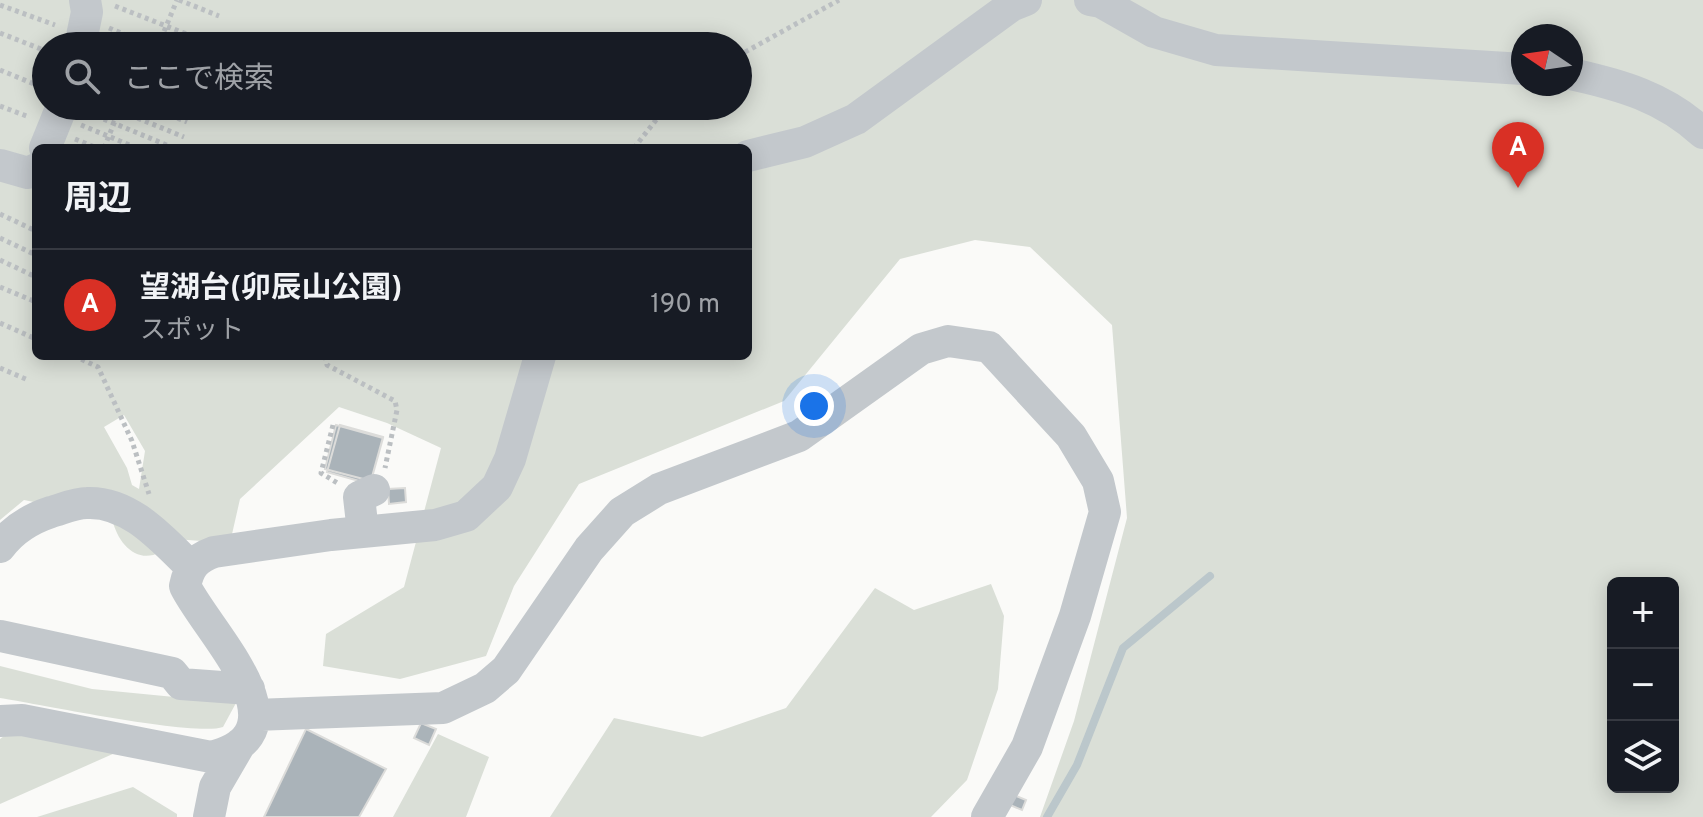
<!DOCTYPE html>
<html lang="ja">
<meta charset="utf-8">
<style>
:root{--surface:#171b24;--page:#20242c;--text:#f1f3f6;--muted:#9ea1a6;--line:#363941;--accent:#d93025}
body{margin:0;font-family:Overpass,"Noto Sans JP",sans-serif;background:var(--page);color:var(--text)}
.controls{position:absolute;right:24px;bottom:24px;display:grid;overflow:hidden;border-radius:12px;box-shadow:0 4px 20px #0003}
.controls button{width:72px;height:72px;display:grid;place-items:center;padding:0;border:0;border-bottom:2px solid var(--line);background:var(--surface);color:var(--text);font:40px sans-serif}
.compass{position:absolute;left:1511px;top:24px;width:72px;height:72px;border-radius:50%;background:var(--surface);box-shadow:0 4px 20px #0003;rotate:283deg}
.you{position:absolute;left:814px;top:406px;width:28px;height:28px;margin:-20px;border:6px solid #fff;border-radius:50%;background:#1a73e8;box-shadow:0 0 0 12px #1a73e833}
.badge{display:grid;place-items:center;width:52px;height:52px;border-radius:50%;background:var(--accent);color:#fff;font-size:26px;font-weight:700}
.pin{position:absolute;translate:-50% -66px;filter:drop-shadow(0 2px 4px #0008)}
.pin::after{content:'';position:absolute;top:42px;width:28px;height:24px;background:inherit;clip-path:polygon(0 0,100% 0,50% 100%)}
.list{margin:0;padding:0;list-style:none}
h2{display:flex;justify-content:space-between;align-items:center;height:104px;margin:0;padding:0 32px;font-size:34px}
h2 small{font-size:26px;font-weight:400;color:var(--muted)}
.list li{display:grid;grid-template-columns:52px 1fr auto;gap:24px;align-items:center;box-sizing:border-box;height:112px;padding:0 32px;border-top:2px solid var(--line)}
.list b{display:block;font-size:30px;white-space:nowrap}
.list p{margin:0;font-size:26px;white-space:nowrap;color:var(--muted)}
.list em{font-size:26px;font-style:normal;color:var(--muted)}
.icon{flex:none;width:44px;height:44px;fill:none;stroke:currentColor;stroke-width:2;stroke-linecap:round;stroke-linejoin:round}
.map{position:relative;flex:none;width:1703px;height:817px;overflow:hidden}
.search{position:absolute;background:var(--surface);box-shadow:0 4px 20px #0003;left:32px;top:32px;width:720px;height:88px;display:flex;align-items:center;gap:20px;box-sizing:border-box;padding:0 28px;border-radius:44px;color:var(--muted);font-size:30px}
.panel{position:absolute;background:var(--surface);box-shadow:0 4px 20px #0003;left:32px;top:144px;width:720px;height:216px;border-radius:12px}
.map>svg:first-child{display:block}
.green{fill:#dadfd7;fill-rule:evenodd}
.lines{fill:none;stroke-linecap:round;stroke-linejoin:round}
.stream{stroke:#bbc7cb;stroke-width:8}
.building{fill:#aab3b9;stroke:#dcdcda;stroke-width:2}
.path{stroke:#bbbfc2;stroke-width:5;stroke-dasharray:4 4;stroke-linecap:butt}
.minor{stroke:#c3c8cc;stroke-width:32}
</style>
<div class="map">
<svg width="1703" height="817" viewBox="0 0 1703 817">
<rect width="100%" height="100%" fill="#fafaf8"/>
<path class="green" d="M0 0H1703V817H1040L1074 721 1127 518 1112 325 1030 247 975 240 900 259 784 401 579 484 514 586 486 656 400 679 323 666 326 634 404 587 441 448 387 423 339 407 240 499 230 543 174 539C149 572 119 552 112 518L24 500 0 520ZM1523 36H1571V84H1523ZM46 46H738V106H46ZM36 148H748V356H36ZM124 415 145 451 139 489 132 485 127 468 104 427ZM1613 583H1673V787H1613Z
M991 584 1004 616 998 689 967 780 931 817H550L614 718 702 737 786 708 875 588 914 610Z
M0 666 92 689 236 703 223 727C196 737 39 704 0 698Z
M16 727 115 753 0 804V739Z
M438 734 489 757 466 817H393Z
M133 787 177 814V817H37Z"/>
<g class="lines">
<path class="stream" d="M1047 817 1077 765 1123 648 1210 576"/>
</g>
<path class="building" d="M336 425 383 438 371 481 325 469Z
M340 425 383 437 370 484 327 472Z
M405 488 406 502 389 504 388 489Z
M421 723 436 729 429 745 414 738Z
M306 729 386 769 359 817H264Z
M1014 795 1026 800 1022 810 1010 805Z"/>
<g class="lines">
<path class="path" d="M179 0 219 16
M0 5 55 25
M115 6 202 40
M109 28 152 46
M0 33 46 51
M158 46 177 0
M738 56 839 0
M0 70 44 88
M0 106 29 117
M108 106 184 137
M148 106 187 122
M89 113 174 148
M81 125 137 148
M75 139 97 148
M104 148 121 106
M634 148 667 106
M0 214 36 231
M0 238 36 255
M0 260 36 277
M0 287 36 302
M0 323 36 339
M74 356 98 367 132 441 149 494
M325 356 327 365 395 401 397 410 385 468
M0 368 28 380
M333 425 321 473 339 484"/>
<path class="minor" d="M1090 0 1101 2 1154 32 1216 50 1523 69
M80 46 87 12 85 0
M1571 74C1621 85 1664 97 1703 133
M45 148 62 106
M748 156 805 142 856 119 1011 6 1026 0
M0 165 28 173 36 169
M363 532 359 497 374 490
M0 547C13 529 30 519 51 512 62 509 75 503 87 503 130 501 163 540 191 567
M0 636 172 673 181 684 249 689
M255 715 443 708 485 688 506 670 589 549 622 512 659 489 799 436 921 349 948 341 989 347 1071 436 1098 481 1105 512 1075 616 1027 747 987 817
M0 721 22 720 211 757C312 732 207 632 185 586 189 567 195 559 214 552L331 535 435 525 466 516 497 487 510 459 540 356
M209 817 215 787 240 744"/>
</g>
</svg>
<div class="controls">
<button>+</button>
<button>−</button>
<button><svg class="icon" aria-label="layers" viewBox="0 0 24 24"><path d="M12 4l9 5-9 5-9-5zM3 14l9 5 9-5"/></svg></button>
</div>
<svg class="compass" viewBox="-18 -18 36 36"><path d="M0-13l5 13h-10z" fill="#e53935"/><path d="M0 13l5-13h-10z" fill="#9ea1a6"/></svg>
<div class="you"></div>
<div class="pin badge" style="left:1518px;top:188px">A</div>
<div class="search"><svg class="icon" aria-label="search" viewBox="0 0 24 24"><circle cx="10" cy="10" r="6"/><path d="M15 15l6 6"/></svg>ここで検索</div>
<section class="panel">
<h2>周辺<small></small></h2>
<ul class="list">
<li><span class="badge">A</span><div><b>望湖台(卯辰山公園)</b><p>スポット</p></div><em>190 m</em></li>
</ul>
</section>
</div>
